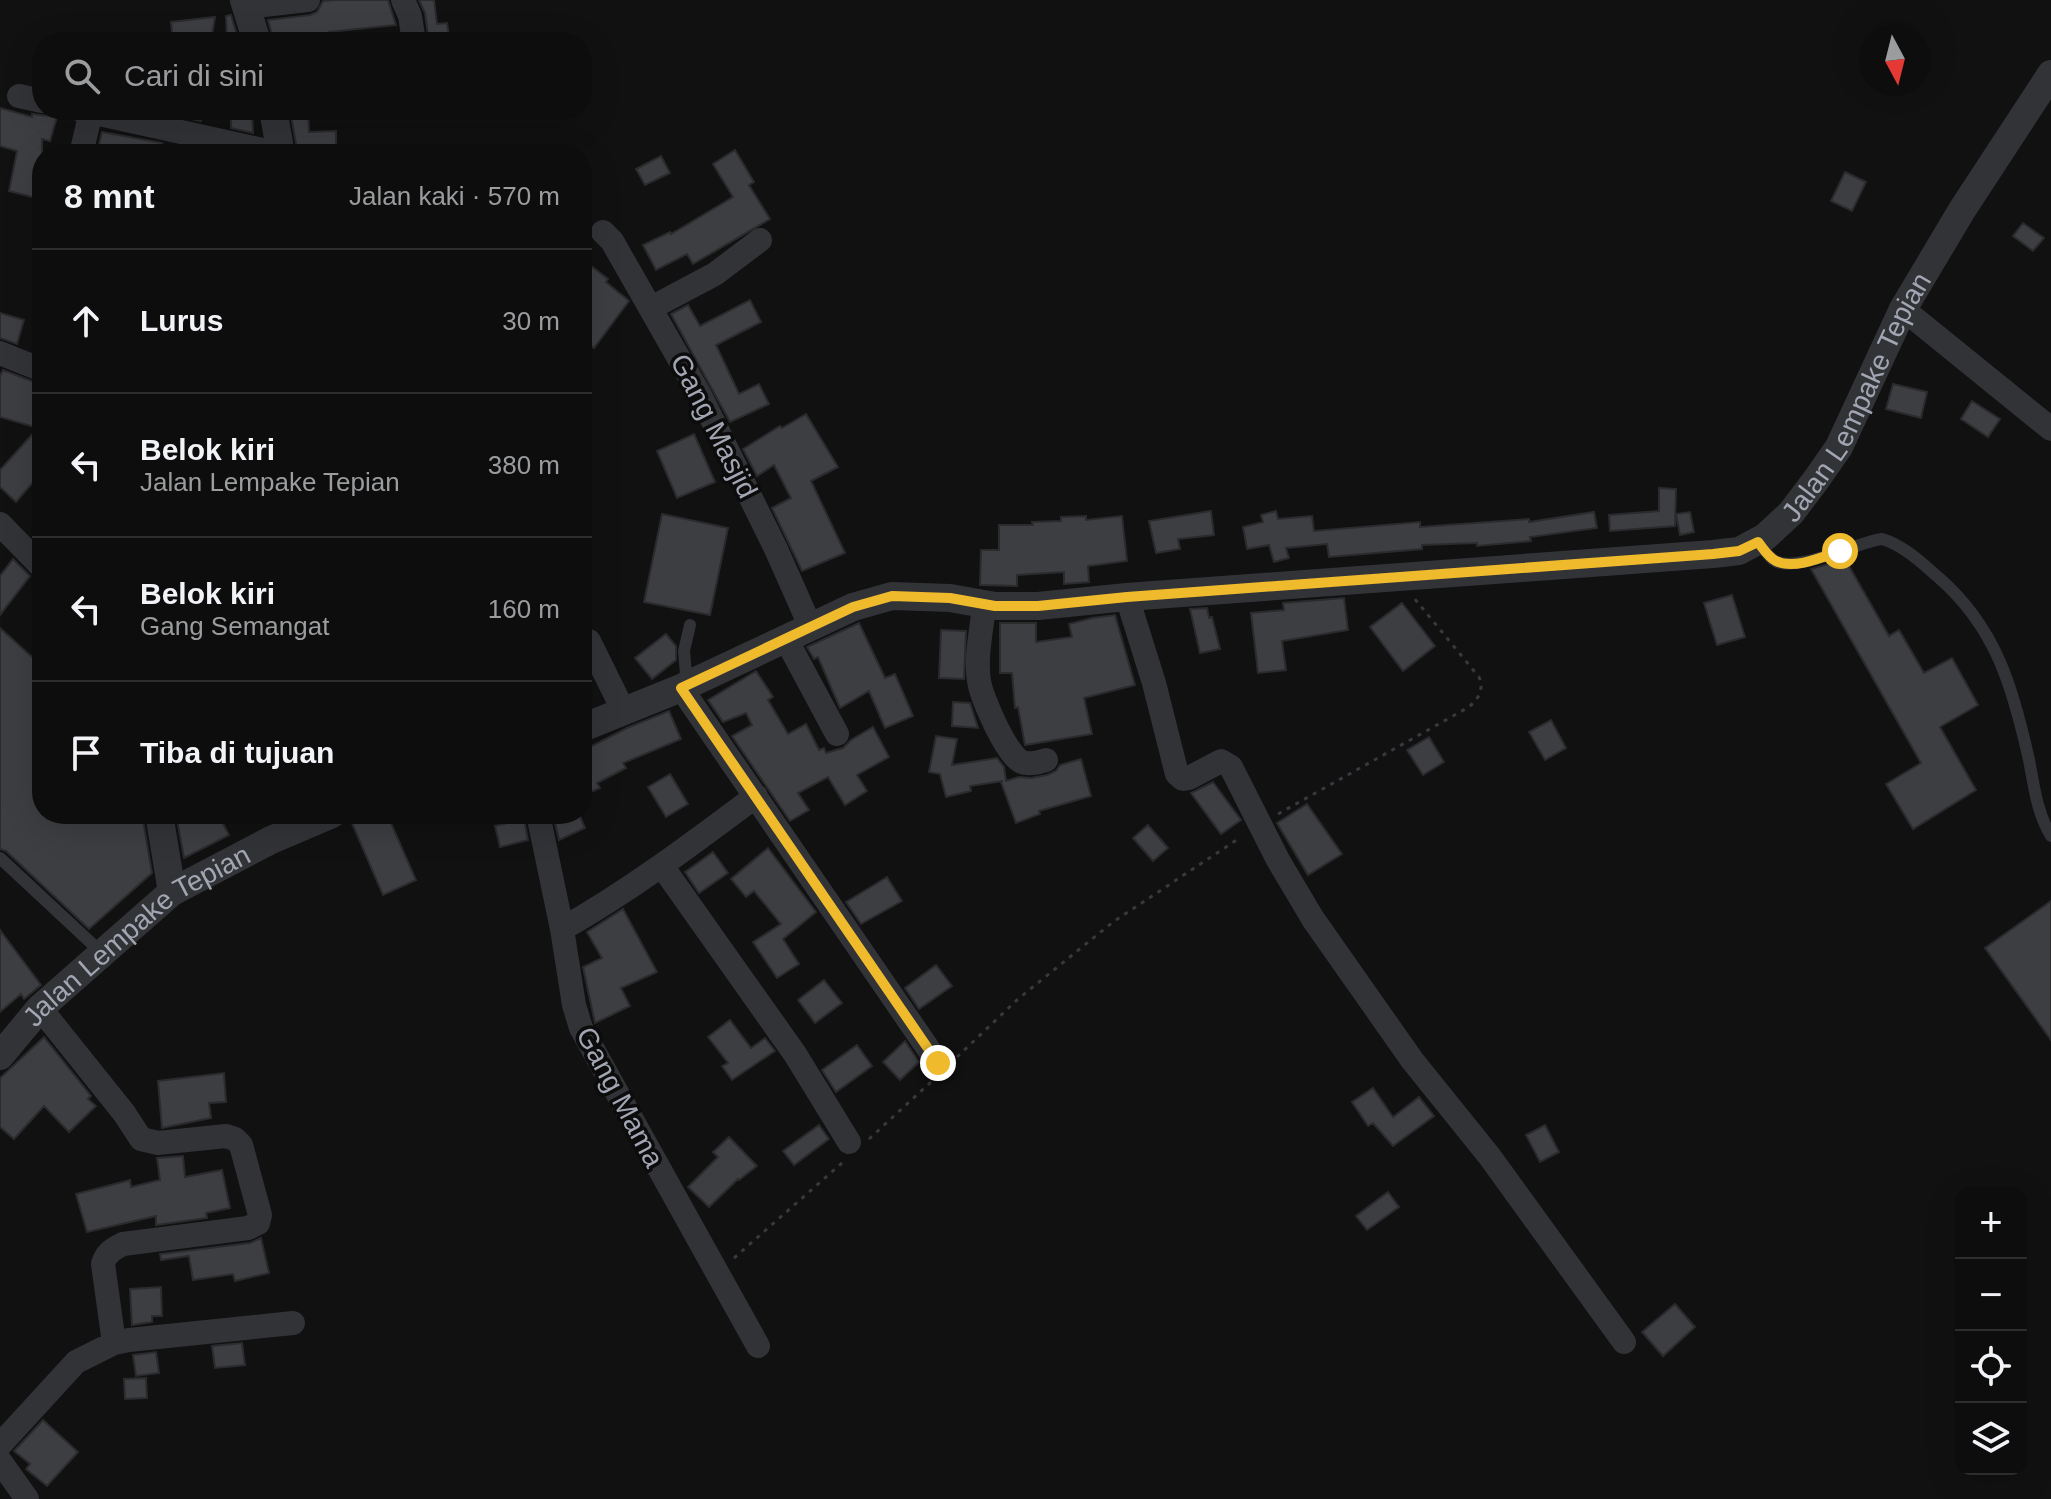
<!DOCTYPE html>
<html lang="id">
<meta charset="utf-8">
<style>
:root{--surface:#0d0d0e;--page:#1b1b1c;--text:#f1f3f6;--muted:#9a9c9e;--line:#2d2d2e}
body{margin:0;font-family:Helvetica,sans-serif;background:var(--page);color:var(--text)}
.controls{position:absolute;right:24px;bottom:24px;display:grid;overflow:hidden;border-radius:16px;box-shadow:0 8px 32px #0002}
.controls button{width:72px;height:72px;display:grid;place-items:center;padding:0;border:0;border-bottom:2px solid var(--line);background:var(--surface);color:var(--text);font:40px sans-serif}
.compass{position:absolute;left:1859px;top:24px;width:72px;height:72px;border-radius:50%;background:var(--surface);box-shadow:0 8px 32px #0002;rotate:173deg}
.stop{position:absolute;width:24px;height:24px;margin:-18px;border:6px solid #efbb2d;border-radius:50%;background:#fff}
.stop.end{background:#efbb2d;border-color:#fff;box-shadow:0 2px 8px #0008}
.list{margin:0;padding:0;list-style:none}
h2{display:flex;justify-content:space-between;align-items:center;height:104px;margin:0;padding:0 32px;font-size:34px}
h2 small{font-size:26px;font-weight:400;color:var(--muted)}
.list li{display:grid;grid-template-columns:52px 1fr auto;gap:24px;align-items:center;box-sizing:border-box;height:144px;padding:0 32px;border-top:2px solid var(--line)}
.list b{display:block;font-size:30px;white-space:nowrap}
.list p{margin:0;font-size:26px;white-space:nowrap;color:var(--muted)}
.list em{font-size:26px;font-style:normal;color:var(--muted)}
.icon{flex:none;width:44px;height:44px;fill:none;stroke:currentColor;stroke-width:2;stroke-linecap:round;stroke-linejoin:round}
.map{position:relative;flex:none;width:2051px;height:1499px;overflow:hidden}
.search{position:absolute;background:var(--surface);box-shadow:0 8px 32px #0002;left:32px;top:32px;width:560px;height:88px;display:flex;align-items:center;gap:20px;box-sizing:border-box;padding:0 28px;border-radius:32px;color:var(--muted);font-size:30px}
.panel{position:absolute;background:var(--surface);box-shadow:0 8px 32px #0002;left:32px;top:144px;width:560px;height:680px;border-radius:32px}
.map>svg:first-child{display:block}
.building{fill:#3d3e42;stroke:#2b2b2e;stroke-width:2}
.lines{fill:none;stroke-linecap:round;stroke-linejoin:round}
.path{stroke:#38393e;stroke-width:3;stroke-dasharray:4 6;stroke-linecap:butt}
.service{stroke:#323337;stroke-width:12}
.minor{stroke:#323337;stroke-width:24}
.tertiary{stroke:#323337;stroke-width:28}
.route{stroke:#efbb2d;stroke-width:10}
.labels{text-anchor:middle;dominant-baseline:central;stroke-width:7;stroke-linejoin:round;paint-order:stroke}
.street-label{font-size:28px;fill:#a2a6b3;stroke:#0c0c0d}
</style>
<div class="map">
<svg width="2051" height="1499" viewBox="0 0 2051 1499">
<rect width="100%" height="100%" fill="#111112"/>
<path class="building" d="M336 0H388L396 25 329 32 331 42H274L268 20 310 15 317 12 323 1Z
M419 0H434L437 24 447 23 450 42H429L425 13Z
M231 15 239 42H227L226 16Z
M215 17 211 42H173L171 22Z
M0 108 32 117V114L57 117 50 141 42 139V172L36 198 9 191 17 151 0 146Z
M151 110H190L202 112 201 121Z
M252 110 253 133 231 128V111Z
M290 110H308L309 132 336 131V148L297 149Z
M102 132 162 143 159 154 97 152Z
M735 150 754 182 749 185 770 219 693 264 687 254 656 270 643 245 670 232 671 234 733 197 713 164Z
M661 156 670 173 645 185 636 169Z
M1845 172 1866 182 1852 211 1831 201Z
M2023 223 2044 238 2033 251 2013 236Z
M582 259 608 279 606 282 629 301 594 348 582 339Z
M750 300 761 322 716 345 739 394 759 384 769 404 730 422 671 314 688 305 700 326Z
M0 313 24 320 17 344 0 338Z
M3 370 42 385V472L16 502 0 487V470L38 428 0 417V376Z
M1893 384 1927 392 1921 418 1886 409Z
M1972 401 2000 419 1988 437 1961 419Z
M806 414 838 467 811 481 845 553 802 571 772 508 791 498 774 465 757 476 743 449 780 426 782 428Z
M694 434 715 482 677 498 657 451Z
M1659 488 1676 489 1675 526 1610 531 1609 515 1659 511Z
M1211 511 1214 535 1178 539 1180 549 1156 553 1149 521Z
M1276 511 1278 519 1312 516 1314 531 1420 522V527L1529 519V522L1594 512 1597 528 1530 537 1531 541 1477 546V543L1422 545V549L1329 557 1327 544 1286 548 1289 558 1274 562 1269 545 1247 549 1243 527 1263 522 1261 515Z
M1690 512 1694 532 1680 535 1676 514Z
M662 514 728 528 710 615 644 602Z
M1086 516V520L1122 516 1127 561 1088 566 1089 582 1064 584V572L1017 575V586L980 585 981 550H999V525H1033L1032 522 1061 521V517Z
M13 559 30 576 0 615V576Z
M1845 559 1889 636 1899 630 1924 673 1952 658 1978 705 1940 727 1976 790 1913 829 1886 784 1921 763 1811 569Z
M1732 595 1745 637 1717 645 1704 603Z
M1344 598 1348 630 1282 641 1286 670 1258 673 1251 613 1284 610 1283 603Z
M1402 603 1435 646 1403 671 1370 627Z
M1207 608 1209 618 1212 617 1220 649 1200 653 1190 609Z
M1115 615 1135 685 1084 698 1092 734 1025 745 1018 707 1015 708 1012 673H1000V623H1036V642L1072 637 1069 624 1092 618Z
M859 623 885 678 895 674 913 716 885 728 869 691 840 708 818 657 814 659 807 647Z
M0 628 42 666V814H142L152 873 89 929 6 851 0 849Z
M941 630 966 631 964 679 939 678Z
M666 634 676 646V660L652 679 635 658Z
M756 671 773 697 768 700 788 734 806 724 819 750 824 748 826 753 843 748 851 740 873 727 889 757 857 775 867 791 845 805 828 777 798 793 809 810 790 821 732 736 752 725 746 713 723 722 708 700Z
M953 702 970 703 978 728 952 726Z
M669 711 681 739 623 763 626 768 597 783 600 788 582 796V751L627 728Z
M1551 720 1566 748 1545 760 1529 732Z
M936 736 957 739 952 765 997 758 1004 767 1006 781 1019 777 1031 778 1047 775 1056 771 1060 765 1081 759 1091 796 1039 811 1040 814 1016 823 1001 782 1003 781 970 786 971 791 946 797 940 774 929 772Z
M1429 737 1444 762 1423 775 1407 750Z
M670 774 688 804 666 817 648 787Z
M1213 782 1241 820 1221 834 1191 793Z
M1307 804 1342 854 1308 875 1277 823Z
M176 814H218L229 835 184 858Z
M368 814H387L416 880 383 895 351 821Z
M553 814H579L585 828 559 840Z
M524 819 528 840 500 847 495 826Z
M1148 825 1168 848 1153 861 1133 838Z
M768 848 816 912 783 939 799 964 777 978 753 942 781 924 754 891 746 897 731 879Z
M713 852 728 873 699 893 685 872Z
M887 877 902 901 861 924 846 902Z
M2051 901V1040L1985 948Z
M623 909 657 972 621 988 630 1006 595 1023 583 967 602 958 587 932Z
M0 930 41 985 24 999 21 994 0 1012Z
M936 965 952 986 919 1009 905 988Z
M824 980 842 1003 815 1023 798 1000Z
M730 1020 751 1048 765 1038 775 1051 732 1080 722 1066 728 1063 708 1037Z
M44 1037 91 1096 88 1099 96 1106 69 1132 44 1106 14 1139 0 1127V1078Z
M905 1041 919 1062 900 1080 883 1062Z
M857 1045 872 1066 836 1092 822 1070Z
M224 1073 226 1102 209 1103 211 1118 162 1128 158 1081Z
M1373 1088 1393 1117 1419 1097 1434 1116 1393 1146 1373 1123 1368 1126 1352 1102Z
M819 1125 829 1139 794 1165 783 1151Z
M1545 1125 1559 1152 1540 1162 1526 1135Z
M729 1137 757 1166 739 1180 738 1179 709 1207 688 1187 718 1157 713 1152Z
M183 1156 185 1177 222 1170 230 1208 206 1213 207 1218 156 1225V1216L87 1232 76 1194 130 1180 131 1187 160 1180 157 1158Z
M1388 1192 1399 1207 1367 1230 1356 1216Z
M261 1238 269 1273 235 1281 233 1274 193 1280 189 1256 161 1260 160 1254 250 1243Z
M161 1287 162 1316H152V1322L132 1325 130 1289Z
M1675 1304 1695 1327 1663 1356 1642 1332Z
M242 1343 245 1365 215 1368 212 1346Z
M156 1352 159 1373 136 1376 133 1355Z
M146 1378 147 1398 125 1399 124 1379Z
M43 1420 78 1452 47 1486 26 1469 30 1464 14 1451Z"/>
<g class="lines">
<path class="path" d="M1278 814 1469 707C1479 698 1484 690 1479 677L1414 598
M957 1057 1018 999 1113 922 1241 837
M869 1139 931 1082
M734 1258 842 1163"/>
<path class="service" d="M1758 542C1763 548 1768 557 1775 561 1797 573 1857 542 1882 539 1903 545 1922 563 1938 577 1996 627 2013 688 2029 760 2034 786 2037 813 2051 836
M687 686 684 651 690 625
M0 858 103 954"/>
<path class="minor" d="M403 0 410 16 414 42
M246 7 308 0
M19 96 42 101
M81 110 281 154
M81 154 91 112
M603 232 612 241 701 397 776 549 811 628
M651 308 715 274 760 240
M1903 309 2051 429
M0 353 42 370
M0 524 42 567
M1127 597 1154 683 1177 774 1183 779 1189 778 1221 761 1231 767 1278 860 1313 919 1412 1060 1490 1157 1624 1342
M984 605C982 629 975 657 979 681 981 696 1007 757 1022 762 1029 765 1039 762 1046 760
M786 639 837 734
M589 641 624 712
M681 688 938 1063
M538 814 562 929 574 1005 581 1028 758 1346
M662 866 795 1054 849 1142
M562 929C631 890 693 843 756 796
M40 1008 124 1113 141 1139 158 1143 226 1136 235 1139 241 1145 260 1215 258 1223 248 1228 123 1244C113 1249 106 1253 103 1264L114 1343
M0 1445 76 1362 114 1343 129 1340 293 1323
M0 1461 27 1499"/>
<g class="tertiary">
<path d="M244 0 257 42"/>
<path d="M273 110 281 154"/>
<path id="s1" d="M582 728 681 688 853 607 892 596 950 598 995 606H1038L1127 597 1713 554 1739 551 1765 537 1791 513 1816 480 1839 447 1903 309 1962 210 2051 74"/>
<path d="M159 814 172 892"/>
<path id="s2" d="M0 1056 40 1008 172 892 271 840 332 814"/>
</g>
</g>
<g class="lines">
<path class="route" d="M938 1063 681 688 853 607 892 596 950 598 995 606H1038L1127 597 1713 554 1739 551 1758 542C1763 548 1768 557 1776 561 1793 570 1823 557 1840 551"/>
</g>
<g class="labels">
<g class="street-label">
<text stroke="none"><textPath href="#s1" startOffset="1386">Jalan Lempake Tepian</textPath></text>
<text transform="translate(714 426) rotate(63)">Gang Masjid</text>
<text stroke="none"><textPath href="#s2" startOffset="184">Jalan Lempake Tepian</textPath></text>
<text transform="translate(620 1097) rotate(62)">Gang Mama</text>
</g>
</g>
</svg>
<div class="controls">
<button>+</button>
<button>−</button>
<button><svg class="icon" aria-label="locate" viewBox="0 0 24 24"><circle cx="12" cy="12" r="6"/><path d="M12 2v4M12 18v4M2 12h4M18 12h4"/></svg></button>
<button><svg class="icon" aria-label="layers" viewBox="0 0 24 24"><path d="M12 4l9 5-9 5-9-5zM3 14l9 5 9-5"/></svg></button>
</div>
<svg class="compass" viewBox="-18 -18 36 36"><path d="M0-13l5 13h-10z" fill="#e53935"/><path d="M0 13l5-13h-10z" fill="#9a9c9e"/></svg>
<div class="stop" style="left:1840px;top:551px"></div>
<div class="stop end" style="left:938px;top:1063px"></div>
<div class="search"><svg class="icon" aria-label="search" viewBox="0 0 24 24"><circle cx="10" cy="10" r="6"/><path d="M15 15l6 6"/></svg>Cari di sini</div>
<section class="panel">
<h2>8 mnt<small>Jalan kaki · 570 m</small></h2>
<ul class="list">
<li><svg class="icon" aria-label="ahead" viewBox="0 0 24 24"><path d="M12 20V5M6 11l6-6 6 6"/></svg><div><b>Lurus</b></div><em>30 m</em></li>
<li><svg class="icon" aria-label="left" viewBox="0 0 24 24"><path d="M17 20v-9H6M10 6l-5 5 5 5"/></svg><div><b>Belok kiri</b><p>Jalan Lempake Tepian</p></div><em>380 m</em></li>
<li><svg class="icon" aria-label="left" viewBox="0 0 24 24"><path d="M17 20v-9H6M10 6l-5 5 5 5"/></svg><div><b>Belok kiri</b><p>Gang Semangat</p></div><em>160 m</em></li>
<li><svg class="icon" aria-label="arrive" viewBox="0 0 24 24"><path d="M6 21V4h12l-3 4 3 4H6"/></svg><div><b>Tiba di tujuan</b></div></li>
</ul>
</section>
</div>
